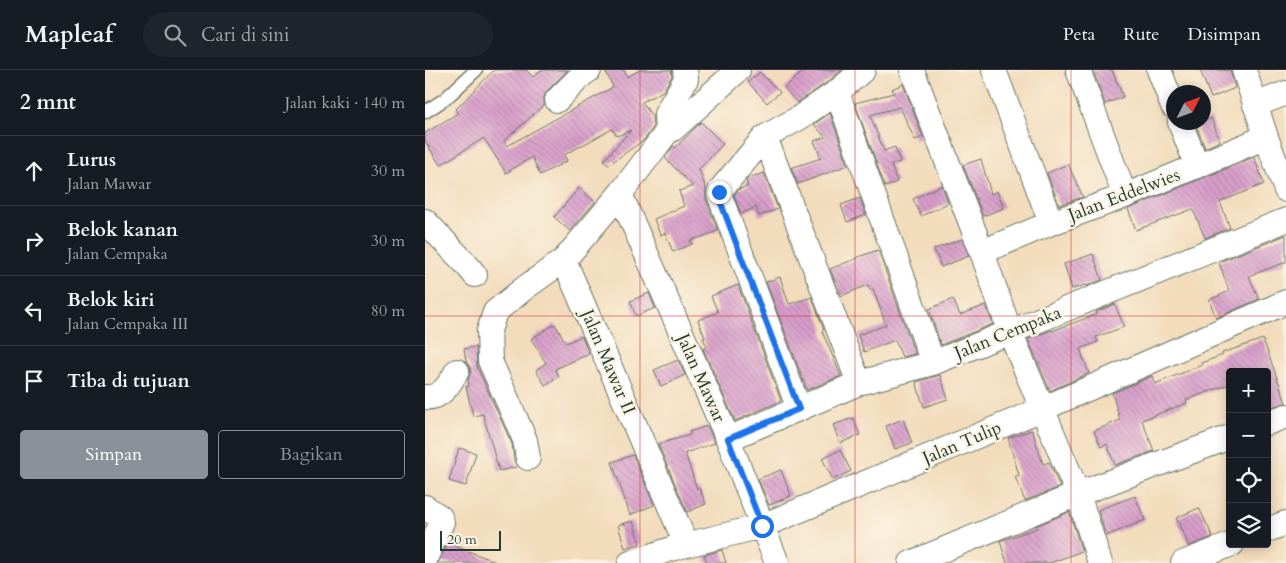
<!DOCTYPE html>
<html lang="id">
<meta charset="utf-8">
<style>
:root{--surface:#171b24;--page:#20242c;--text:#f1f3f6;--muted:#9ea1a6;--line:#363941;--accent:#8c9099}
body{margin:0;font-family:Cardo,serif;background:var(--page);color:var(--text)}
.controls{position:absolute;right:15px;bottom:15px;display:grid;overflow:hidden;border-radius:5px;box-shadow:0 2px 12px #0003}
.controls button{width:45px;height:45px;display:grid;place-items:center;padding:0;border:0;border-bottom:1px solid var(--line);background:var(--surface);color:var(--text);font:25px sans-serif}
.compass{position:absolute;left:741px;top:15px;width:45px;height:45px;border-radius:50%;background:var(--surface);box-shadow:0 2px 12px #0003;rotate:48deg}
.scale{position:absolute;left:15px;bottom:12px;width:61px;box-sizing:border-box;padding-left:5px;border:2px solid #1f3d34;border-top:0;font-size:14px;line-height:18px;white-space:nowrap;color:#1f3d34;-webkit-text-stroke:4px #fcf5e5;paint-order:stroke}
.stop{position:absolute;width:15px;height:15px;margin:-11px;border:4px solid #1a73e8;border-radius:50%;background:#fff}
.stop.end{background:#1a73e8;border-color:#fff;box-shadow:0 1px 5px #0008}
.list{margin:0;padding:0;list-style:none}
h2{display:flex;justify-content:space-between;align-items:center;height:65px;margin:0;padding:0 20px;font-size:21px}
h2 small{font-size:16px;font-weight:400;color:var(--muted)}
.list li{display:grid;grid-template-columns:32px 1fr auto;gap:15px;align-items:center;box-sizing:border-box;height:70px;padding:0 20px;border-top:1px solid var(--line)}
.list b{display:block;font-size:19px;white-space:nowrap}
.list p{margin:0;font-size:16px;white-space:nowrap;color:var(--muted)}
.list em{font-size:16px;font-style:normal;color:var(--muted)}
.actions{display:flex;gap:10px;padding:15px 20px}
.actions a{flex:1;padding:11px 0;border:1px solid var(--accent);border-radius:5px;text-align:center;font-size:18px;color:var(--accent)}
.actions .main{background:var(--accent);color:#fff}
.icon{flex:none;width:28px;height:28px;fill:none;stroke:currentColor;stroke-width:2;stroke-linecap:round;stroke-linejoin:round}
.map{position:relative;flex:none;width:861px;height:493px;overflow:hidden}
header{display:flex;align-items:center;gap:30px;box-sizing:border-box;height:70px;padding:0 25px;background:var(--surface);border-bottom:1px solid var(--line)}
header strong{font-size:24px}
nav{display:flex;gap:28px;margin-inline-start:auto;font-size:18px}
.search{width:350px;height:45px;background:var(--page);display:flex;align-items:center;gap:12px;box-sizing:border-box;padding:0 18px;border-radius:28px;color:var(--muted);font-size:19px}
main{display:flex}
aside{flex:1;background:var(--surface)}
.map>svg:first-child{display:block}
.building{fill:url(#building-back-hatch)}
.lines{fill:none;stroke-linecap:round;stroke-linejoin:round}
.lane-casing{stroke:#697564;stroke-width:15}
.street-casing{stroke:#697564;stroke-width:26}
.lane{stroke:#fff;stroke-width:12}
.street{stroke:#fff;stroke-width:24}
.route{stroke:#1a73e8;stroke-width:6}
.grid{fill:none;stroke:#d62828;stroke-width:1;stroke-opacity:0.55}
.labels{text-anchor:middle;dominant-baseline:central;stroke-width:4.5;stroke-linejoin:round;paint-order:stroke}
.street-label{font-size:18px;fill:#1f3d34;stroke:#fcf5e5}
</style>
<header>
<strong>Mapleaf</strong>
<div class="search"><svg class="icon" aria-label="search" viewBox="0 0 24 24"><circle cx="10" cy="10" r="6"/><path d="M15 15l6 6"/></svg>Cari di sini</div>
<nav><a>Peta</a><a>Rute</a><a>Disimpan</a></nav>
</header>
<main>
<aside>
<h2>2 mnt<small>Jalan kaki · 140 m</small></h2>
<ul class="list">
<li><svg class="icon" aria-label="ahead" viewBox="0 0 24 24"><path d="M12 20V5M6 11l6-6 6 6"/></svg><div><b>Lurus</b><p>Jalan Mawar</p></div><em>30 m</em></li>
<li><svg class="icon" aria-label="right" viewBox="0 0 24 24"><path d="M7 20v-9h11M14 6l5 5-5 5"/></svg><div><b>Belok kanan</b><p>Jalan Cempaka</p></div><em>30 m</em></li>
<li><svg class="icon" aria-label="left" viewBox="0 0 24 24"><path d="M17 20v-9H6M10 6l-5 5 5 5"/></svg><div><b>Belok kiri</b><p>Jalan Cempaka III</p></div><em>80 m</em></li>
<li><svg class="icon" aria-label="arrive" viewBox="0 0 24 24"><path d="M6 21V4h12l-3 4 3 4H6"/></svg><div><b>Tiba di tujuan</b></div></li>
</ul>
<div class="actions"><a class="main">Simpan</a><a>Bagikan</a></div>
</aside>
<div class="map">
<svg width="861" height="493" viewBox="0 0 861 493">
<defs>
<pattern id="building-back-hatch" width="6" height="6" patternUnits="userSpaceOnUse" patternTransform="scale(1.25)"><rect width="6" height="6" fill="#d99ecb"/><path d="M-1 5l2 2M0 0l6 6M5-1l2 2" fill="none" stroke="#af82a6"/></pattern>
</defs>
<rect width="100%" height="100%" fill="#fcf5e5"/>
<filter id="ink" filterUnits="userSpaceOnUse"><feTurbulence type="fractalNoise" baseFrequency=".02" numOctaves="2"/><feDisplacementMap in="SourceGraphic" scale="10" xChannelSelector="R" yChannelSelector="G"/><feConvolveMatrix kernelMatrix="1 2 1 2 8 2 1 2 1" color-interpolation-filters="sRGB"/></filter>
<filter id="wash" filterUnits="userSpaceOnUse"><feTurbulence type="fractalNoise" baseFrequency=".0096" numOctaves="4" result="noise"/><feDisplacementMap in="SourceGraphic" scale="20" xChannelSelector="R" yChannelSelector="G"/><feGaussianBlur stdDeviation="1.12" result="paint"/><feColorMatrix in="noise" values="0 0 0 0 0 0 0 0 0 0 0 0 0 0 0 0 0 1.4 0 .05"/><feComposite in="paint" operator="in"/></filter>
<g filter="url(#wash)">
<rect width="100%" height="100%" fill="#f2dcbc"/>
<g id="blocks">
<path class="building" d="M69 0H101L108 7 116 0H143L122 21 119 27V35L79 71 82 76 188 17 180 0H199L202 7 215 0H246L247 6 238 21 217 32 227 46 228 58 219 70 183 95 179 90 206 60 192 66 187 59 139 85 142 91 115 105 107 87 81 103 59 68 15 95 0 71V63L33 43 30 40Z
M380 0H417L404 11 372 33 359 18Z
M668 0H687L698 27 680 34Z
M775 0H805L810 18 786 28Z
M335 2 355 22 342 33 323 12Z
M478 14 498 67 490 70 475 37 445 45 459 81 470 77 475 92 466 95 472 112 460 117 430 33 469 23 467 19Z
M405 43 423 95 373 114 366 98 396 88 389 71 400 67 389 54Z
M786 48 795 71 780 78 771 55 778 52Z
M276 52 298 74 274 99 281 119V129L293 161 265 171 267 174 248 182 240 163 235 165 229 149 259 136 254 121 268 116 240 88 248 76 250 78Z
M829 87 839 114 795 132 805 158 780 168 768 139 711 160 703 139Z
M556 89 566 124 572 121 579 138 558 146 538 95Z
M643 94 658 127 634 135 622 103Z
M339 103 353 139 334 146 331 137 316 144 309 125 314 119 323 116 321 111 323 108Z
M517 115 523 133 496 146 488 129Z
M154 118 170 132 145 161 129 147Z
M435 128 441 145 422 152 416 135Z
M861 165V192L824 206 834 229 791 248 784 230 804 221 794 192Z
M537 169 544 186 516 197 509 179Z
M453 180 490 284 477 287 470 270 439 282 433 265 461 255 448 219 445 220 443 215 416 226 405 199 433 188V187Z
M668 184 677 210 661 216V215L647 219 639 194Z
M355 207 364 234 387 227 399 260 397 261 416 306 382 320 341 212Z
M313 215 356 331 310 351 278 279 282 277 278 268H280L273 250 293 242 286 226Z
M224 223 230 238 211 246 205 231Z
M528 229 535 245 561 235 568 254 516 275 504 239Z
M690 234 699 257 671 267 673 272 655 279 664 303 625 321 603 269 627 260V261L672 244 671 242Z
M130 254 141 273 157 266 164 284 130 299 134 306 120 315 111 300 121 293 106 269Z
M838 269 861 333 842 338V301L805 302V314L761 330 762 333 717 350 729 381 690 395 682 374 676 377 669 361 695 350 687 323 727 306 730 314 777 295 776 293 798 285 797 283Z
M51 277 52 297 87 374 89 390 92 397 74 401 58 344 48 346 41 317 44 316 43 310 46 301 44 295 41 291 39 279Z
M253 290 260 305 236 316 229 300Z
M515 305 523 329 499 337 491 312Z
M428 348 435 365 415 373 408 355Z
M478 349 487 373 470 379 461 356Z
M282 356 290 373 260 383 272 419 274 418 281 434 262 442 233 374 265 365 264 362Z
M607 360 618 394 624 392 635 417 600 431 590 407 594 405 583 368Z
M34 378 51 383 41 416 24 411Z
M415 380 426 401 408 410 397 388Z
M208 385 229 435 205 445 187 392Z
M356 400 366 426 344 435 333 409Z
M710 426 720 450 681 466 673 440Z
M774 438 788 467 764 476 751 448Z
M644 442 657 481 625 493H582L575 471 612 458 611 456Z
M208 451 215 474 200 478 193 455Z
M23 473 71 492V493H13Z
M297 480 301 493H282L279 485Z"/>
</g>
</g>
<g filter="url(#ink)">
<use href="#blocks" fill-opacity="0" stroke="#697564" stroke-width="1"/>
<g class="lines">
<g class="lane-casing">
<path id="lane" d="M0 42 20 29 51 0"/>
</g>
<g class="street-casing">
<path id="street" d="M487 0 557 182 585 262 653 424 675 493
M569 0 626 153
M653 0 700 126
M734 0 748 36
M819 0 841 67 861 120
M412 22 508 293
M132 30 158 4 164 0
M830 35 861 23
M755 52 772 96
M242 62 248 59 313 0
M340 67 434 313
M195 124 303 369 352 493
M0 151 41 194 50 205
M557 182 626 153 700 126 841 67
M139 190 261 474
M0 327C16 330 25 313 32 301
M374 339 294 124 296 119 340 67 374 48 412 22 438 0
M842 353 861 346
M303 369 434 313 508 293 861 150
M103 388 100 370 65 291 64 261 70 242 101 217 139 190 195 124 242 62 241 44 261 9 260 0
M0 437 15 447 17 452 0 489
M842 460 861 453
M205 493 249 478 337 456 617 339 861 232
M486 493 653 424 805 367
M758 493 807 474"/>
</g>
<use href="#lane" class="lane"/>
<use href="#street" class="street"/>
</g>
</g>
<g class="lines" filter="url(#ink)">
<path class="route" d="M294 122V128L374 339 303 369 337 456"/>
</g>
<path class="grid" d="M215 0V493M430 0V493M646 0V493M0 246H861"/>
<g class="labels">
<g class="street-label">
<text transform="translate(699 125) rotate(-21)">Jalan Eddelwies</text>
<text transform="translate(583 263) rotate(-22)">Jalan Cempaka</text>
<text transform="translate(183 292) rotate(67)">Jalan Mawar II</text>
<text transform="translate(276 308) rotate(66)">Jalan Mawar</text>
<text transform="translate(537 373) rotate(-23)">Jalan Tulip</text>
</g>
</g>
</svg>
<div class="controls">
<button>+</button>
<button>−</button>
<button><svg class="icon" aria-label="locate" viewBox="0 0 24 24"><circle cx="12" cy="12" r="6"/><path d="M12 2v4M12 18v4M2 12h4M18 12h4"/></svg></button>
<button><svg class="icon" aria-label="layers" viewBox="0 0 24 24"><path d="M12 4l9 5-9 5-9-5zM3 14l9 5 9-5"/></svg></button>
</div>
<svg class="compass" viewBox="-18 -18 36 36"><path d="M0-13l5 13h-10z" fill="#e53935"/><path d="M0 13l5-13h-10z" fill="#9ea1a6"/></svg>
<div class="scale">20 m</div>
<div class="stop" style="left:337px;top:456px"></div>
<div class="stop end" style="left:294px;top:122px"></div>
</div>
</main>
